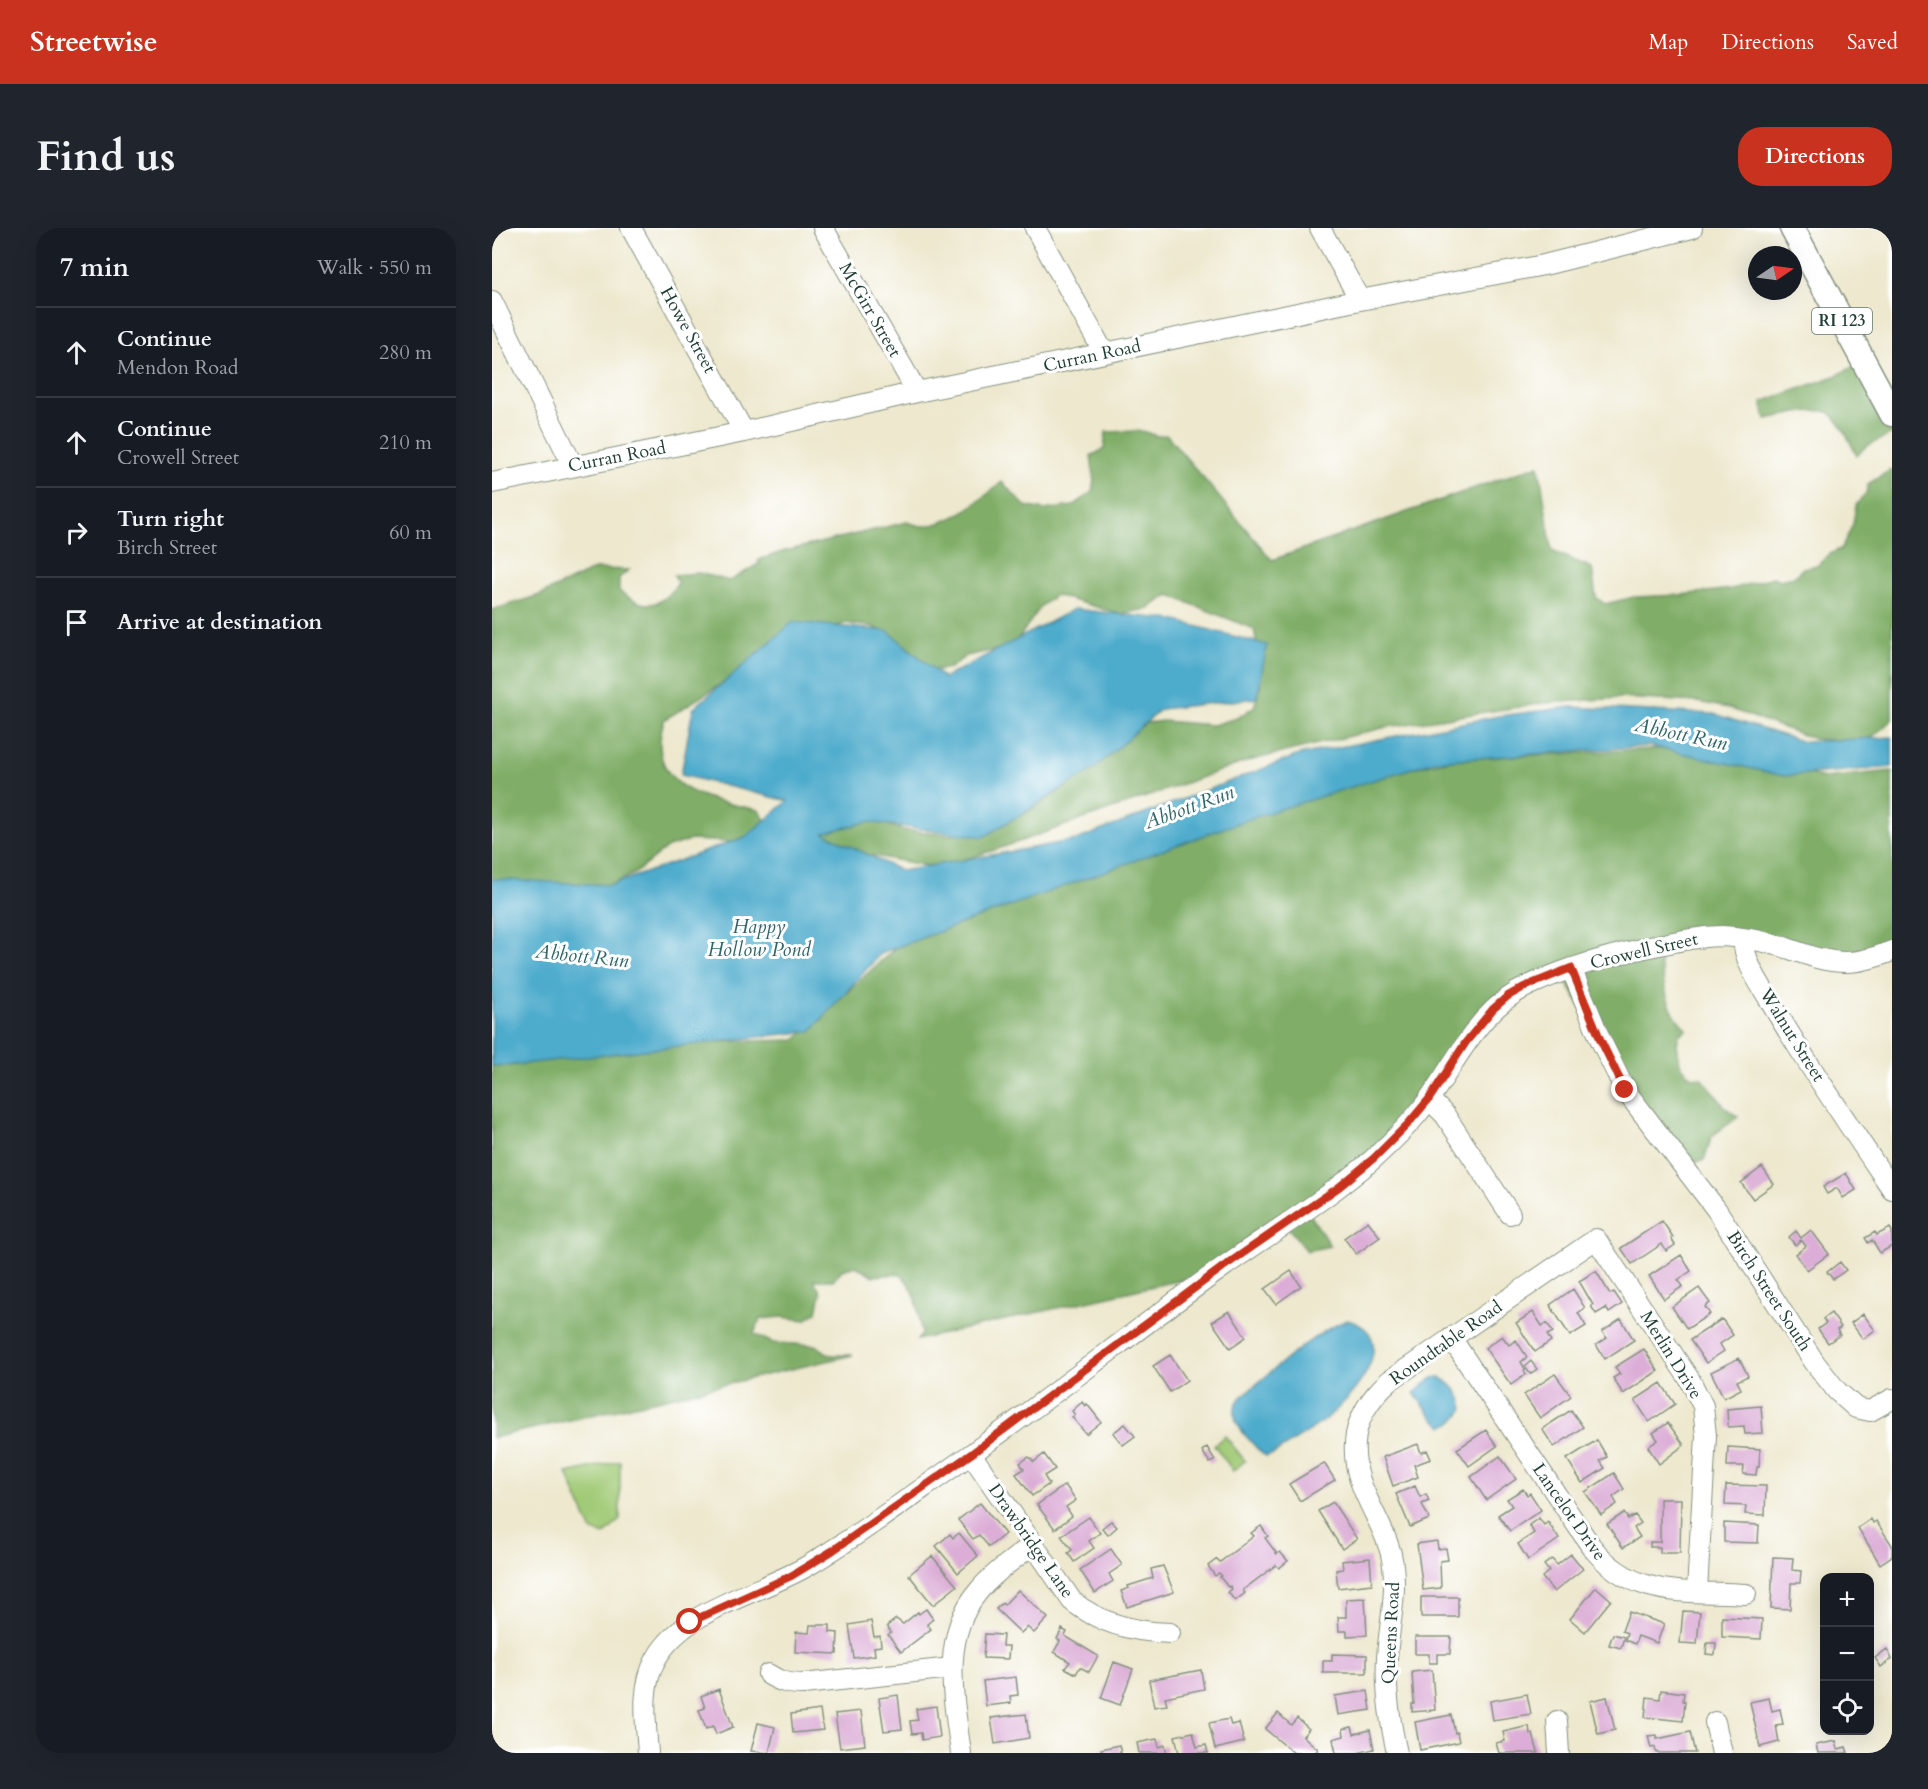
<!DOCTYPE html>
<meta charset="utf-8">
<style>
:root{--surface:#171b24;--page:#20242c;--text:#f1f3f6;--muted:#9ea1a6;--line:#363941;--accent:#c8321e}
body{margin:0;font-family:Cardo,serif;background:var(--page);color:var(--text)}
.controls{position:absolute;right:18px;bottom:18px;display:grid;overflow:hidden;border-radius:12px;box-shadow:0 6px 24px #0002}
.controls button{width:54px;height:54px;display:grid;place-items:center;padding:0;border:0;border-bottom:2px solid var(--line);background:var(--surface);color:var(--text);font:30px sans-serif}
.compass{position:absolute;left:1256px;top:18px;width:54px;height:54px;border-radius:50%;background:var(--surface);box-shadow:0 6px 24px #0002;rotate:77deg}
.stop{position:absolute;width:18px;height:18px;margin:-14px;border:4px solid #c8321e;border-radius:50%;background:#fff}
.stop.end{background:#c8321e;border-color:#fff;box-shadow:0 2px 6px #0008}
.list{margin:0;padding:0;list-style:none}
h2{display:flex;justify-content:space-between;align-items:center;height:78px;margin:0;padding:0 24px;font-size:26px}
h2 small{font-size:20px;font-weight:400;color:var(--muted)}
.list li{display:grid;grid-template-columns:39px 1fr auto;gap:18px;align-items:center;box-sizing:border-box;height:90px;padding:0 24px;border-top:2px solid var(--line)}
.list b{display:block;font-size:22px;white-space:nowrap}
.list p{margin:0;font-size:20px;white-space:nowrap;color:var(--muted)}
.list em{font-size:20px;font-style:normal;color:var(--muted)}
.icon{flex:none;width:33px;height:33px;fill:none;stroke:currentColor;stroke-width:2;stroke-linecap:round;stroke-linejoin:round}
.map{position:relative;flex:none;width:1400px;height:1525px;overflow:hidden;border-radius:24px}
header{display:flex;align-items:center;gap:36px;box-sizing:border-box;height:84px;padding:0 30px;background:var(--accent);color:#fff}
header strong{font-size:28px}
nav{display:flex;gap:33px;margin-inline-start:auto;font-size:21px}
.intro{display:flex;align-items:center;justify-content:space-between;box-sizing:border-box;height:144px;padding:0 36px}
h1{margin:0;font-size:42px}
.button{padding:15px 27px;border-radius:24px;background:var(--accent);color:#fff;font-size:21px;font-weight:700}
main{display:flex;gap:36px;padding:0 36px}
aside{flex:1;background:var(--surface);border-radius:24px;box-shadow:0 6px 24px #0002}
.map>svg:first-child{display:block}
.green{fill:#a0ca76;stroke:#608455;stroke-width:1.5}
.forest{fill:#80ae67;stroke:#50764e;stroke-width:1.5}
.water{fill:#4dabcc;stroke:#367480;stroke-width:1.5}
.building{fill:#dcaed7}
.lines{fill:none;stroke-linecap:round;stroke-linejoin:round}
.minor-casing{stroke:#869281;stroke-width:22}
.major-casing{stroke:#869281;stroke-width:27}
.minor{stroke:#fff;stroke-width:20}
.major{stroke:#fff;stroke-width:24}
.route{stroke:#c8321e;stroke-width:8}
.labels{text-anchor:middle;dominant-baseline:central;stroke-width:6;stroke-linejoin:round;paint-order:stroke}
.shield{fill:#fff;stroke:#627771;stroke-width:1.5}
.shield-label{font-size:16px;font-weight:bold;fill:#1f3d34}
.street-label{font-size:18px;fill:#1f3d34;stroke:#fff}
.water-label{font-size:20px;font-style:italic;fill:#2f6469;stroke:#fff}
</style>
<header>
<strong>Streetwise</strong>
<nav><a>Map</a><a>Directions</a><a>Saved</a></nav>
</header>
<div class="intro"><h1>Find us</h1><a class="button">Directions</a></div>
<main>
<aside>
<h2>7 min<small>Walk · 550 m</small></h2>
<ul class="list">
<li><svg class="icon" aria-label="ahead" viewBox="0 0 24 24"><path d="M12 20V5M6 11l6-6 6 6"/></svg><div><b>Continue</b><p>Mendon Road</p></div><em>280 m</em></li>
<li><svg class="icon" aria-label="ahead" viewBox="0 0 24 24"><path d="M12 20V5M6 11l6-6 6 6"/></svg><div><b>Continue</b><p>Crowell Street</p></div><em>210 m</em></li>
<li><svg class="icon" aria-label="right" viewBox="0 0 24 24"><path d="M7 20v-9h11M14 6l5 5-5 5"/></svg><div><b>Turn right</b><p>Birch Street</p></div><em>60 m</em></li>
<li><svg class="icon" aria-label="arrive" viewBox="0 0 24 24"><path d="M6 21V4h12l-3 4 3 4H6"/></svg><div><b>Arrive at destination</b></div></li>
</ul>
</aside>
<div class="map">
<svg width="1400" height="1525" viewBox="0 0 1400 1525">
<rect width="100%" height="100%" fill="#fff"/>
<filter id="ink" filterUnits="userSpaceOnUse"><feTurbulence type="fractalNoise" baseFrequency=".0167" numOctaves="2"/><feDisplacementMap in="SourceGraphic" scale="12" xChannelSelector="R" yChannelSelector="G"/><feConvolveMatrix kernelMatrix="1 2 1 2 8 2 1 2 1" color-interpolation-filters="sRGB"/></filter>
<filter id="wash" filterUnits="userSpaceOnUse"><feTurbulence type="fractalNoise" baseFrequency=".008" numOctaves="4" result="noise"/><feDisplacementMap in="SourceGraphic" scale="24" xChannelSelector="R" yChannelSelector="G"/><feGaussianBlur stdDeviation="1.35" result="paint"/><feColorMatrix in="noise" values="0 0 0 0 0 0 0 0 0 0 0 0 0 0 0 0 0 1.4 0 .05"/><feComposite in="paint" operator="in"/></filter>
<g filter="url(#wash)">
<rect width="100%" height="100%" fill="#ede8ce"/>
<path class="green" d="M733 1208 753 1233 741 1243 722 1217Z
M128 1233V1292L112 1307 99 1302 75 1245Z"/>
<path class="forest" d="M1364 137 1400 202V206L1373 219 1365 228C1359 216 1347 189 1336 184 1325 179 1287 189 1274 191L1270 174 1346 147Z
M650 203 665 208 675 207 780 332 1047 237 1060 323 1100 340 1104 369 1113 376 1142 369 1188 367 1240 361 1281 349 1287 352 1302 349 1311 340 1326 337 1338 326 1350 320 1361 296 1364 277 1374 265 1376 256 1400 241V492L1379 510 1360 513 1322 511 1236 480 1206 474 1128 470 1052 475 895 499 756 533 506 621 464 634 435 638 378 627 323 607 307 596 388 594 411 602 458 607 529 588 579 556 654 495 671 493 721 497 745 490 762 479 768 459V434L762 401 677 367 655 381 628 386 563 367 548 379 527 410 512 420 474 428 458 440 443 442 422 434 396 408 382 399 354 395 317 408 229 456 172 492C151 561 216 572 267 582L273 592 271 604 238 614 199 612 176 619 143 645 117 658 0 671V382L48 367 103 341 137 342 127 350V363C152 381 167 382 186 355L182 347 207 345 238 353 268 335 266 333 269 331 293 323 415 294C421 296 428 299 433 298 462 295 489 272 510 254L533 278 552 282 581 278 600 264 602 252 599 228 612 221 614 204Z
M1163 521 1220 524 1247 527 1332 550 1400 543V721L1341 733 1256 709 1165 718C1171 746 1172 783 1195 801L1187 807 1185 816 1188 836 1198 848 1210 850 1234 880 1246 889 1220 908 1212 932 1190 937 1125 838 1071 749 1029 759 936 868 816 983 838 1018 815 1023 793 996 723 1044 425 1112 430 1106C423 1079 430 1068 408 1046L381 1048 364 1038 350 1042 341 1052H322L329 1065 325 1084 313 1092 290 1089 268 1091 262 1106 281 1115 324 1117 338 1127H361L0 1210V815L138 816 303 812 411 713 853 554 963 531Z"/>
<path class="water" d="M582 381 681 392 775 417 765 470 669 481 601 542 492 609 375 594 332 605 409 643 584 612 807 527 1006 488 1079 479 1222 486 1312 514 1400 509V539L1292 548 1158 518 943 533 754 592 389 725 319 803 5 839 0 837V651L119 657 253 609 296 573 189 547 201 481 301 394 396 403 452 450Z
M855 1092C908 1106 869 1159 845 1181 826 1199 802 1213 781 1226L774 1228 769 1225C755 1208 731 1191 749 1169 781 1144 817 1107 855 1092Z
M948 1149C960 1156 970 1167 972 1181L961 1194 951 1198 941 1190 922 1165 940 1150Z"/>
<g id="blocks">
<path class="building" d="M1270 939 1282 956 1261 971 1249 955Z
M1354 945 1364 962 1351 970 1345 960 1335 966 1331 959Z
M876 993 888 1009 864 1026 852 1010Z
M1170 993 1181 1009 1179 1010 1183 1017 1174 1023 1170 1016 1140 1036 1129 1020Z
M1398 1000 1400 1003V1018L1388 1025 1380 1012 1376 1015 1373 1010 1383 1004 1385 1007Z
M1319 1002 1337 1026 1315 1042 1304 1026 1314 1018 1309 1012 1303 1017 1297 1009 1304 1003 1309 1010Z
M1189 1027 1199 1043 1186 1052 1191 1058 1172 1071 1157 1048Z
M1348 1034 1354 1042 1341 1051 1335 1044Z
M799 1043 809 1058 784 1076 773 1061Z
M1104 1043 1118 1066 1122 1064 1130 1076 1117 1085 1114 1080 1104 1086 1099 1078 1101 1077 1087 1053Z
M1207 1060 1218 1075 1213 1079 1218 1086 1195 1101 1180 1079Z
M1081 1061 1093 1080 1086 1085 1094 1098 1078 1108 1058 1077Z
M737 1083 754 1109 738 1120 720 1094Z
M1041 1084 1050 1098 1055 1095 1061 1104 1055 1107 1059 1113 1043 1124 1024 1095Z
M1339 1085 1349 1099 1345 1102 1348 1107 1336 1115 1326 1101 1334 1095 1331 1091Z
M1371 1086 1383 1102 1371 1111 1359 1095Z
M1129 1091 1142 1112 1113 1131 1104 1117 1115 1110 1110 1104Z
M1230 1091 1241 1107 1228 1116 1232 1123 1214 1135 1198 1112Z
M1010 1108 1017 1117 1024 1112 1035 1129 1029 1134 1032 1139 1039 1133 1045 1141 1038 1146 1034 1140 1032 1142 1034 1146 1019 1157 993 1120Z
M1152 1121 1166 1143 1131 1166 1121 1150 1128 1146 1123 1139Z
M678 1127 695 1152 678 1164 661 1138Z
M1247 1130 1256 1148 1245 1153 1249 1161 1232 1170 1219 1144Z
M1063 1146 1079 1168 1048 1190 1032 1167Z
M1169 1155 1183 1176 1157 1194 1143 1172Z
M590 1174 593 1178 595 1176 609 1194 594 1206 580 1189 583 1187 580 1183Z
M1269 1178 1271 1205 1253 1206 1252 1198 1236 1199 1235 1181Z
M1079 1182 1091 1199 1062 1219 1050 1201Z
M1176 1195 1192 1217 1167 1236 1156 1219 1166 1212 1161 1205Z
M633 1196 643 1208 631 1217 621 1205Z
M994 1202 1005 1218 977 1238 965 1221Z
M1105 1212 1115 1229 1108 1233 1113 1240 1090 1255 1075 1231Z
M926 1216 929 1225 935 1222 939 1231 922 1237 926 1249 901 1258 891 1229Z
M715 1219 723 1232 718 1235 710 1223Z
M1236 1219 1268 1221 1267 1239H1265L1264 1247 1251 1246 1252 1238H1235Z
M552 1226 563 1241 552 1248 557 1256 540 1268 524 1246 532 1241 528 1235 537 1229 542 1234Z
M1008 1228 1024 1251 994 1272 979 1249Z
M832 1235 843 1252 808 1273 797 1256Z
M1122 1245 1132 1261 1121 1269 1125 1276 1109 1287 1093 1264Z
M573 1257 584 1272 574 1279 580 1288 563 1301 545 1277Z
M1234 1257 1274 1258 1273 1287 1253 1286 1254 1278 1233 1277Z
M923 1258 928 1269 934 1266 937 1273 930 1276 937 1291 918 1299 904 1266Z
M1031 1261 1035 1267 1038 1265 1049 1282 1018 1303 1006 1287 1020 1278 1015 1271Z
M1168 1271H1189L1188 1325H1168V1319H1158V1314H1168Z
M841 1274 865 1311 850 1321 826 1283Z
M488 1275 513 1306 497 1319 487 1307 481 1311 466 1292Z
M1132 1285 1136 1291 1143 1287 1149 1295 1142 1300 1148 1309 1131 1320 1115 1296Z
M597 1289 608 1305 597 1313 602 1320 582 1334 576 1325 580 1322 569 1308Z
M1047 1290 1052 1297 1056 1294 1067 1311 1036 1332 1026 1316 1042 1305 1037 1297Z
M1379 1291 1381 1295 1384 1293 1400 1317V1328L1388 1336 1366 1300Z
M619 1293 625 1299 616 1307 610 1300Z
M1232 1295 1267 1297 1266 1315 1232 1314Z
M769 1298 776 1308 773 1310 785 1326 788 1324 796 1333 787 1340 784 1337 751 1362 753 1365 743 1373 736 1364 740 1361 738 1358 736 1359 728 1349 730 1348 727 1345 723 1348 716 1338 725 1331 728 1334 762 1308 759 1305Z
M467 1305 486 1328 466 1345 444 1318 458 1306 461 1310Z
M945 1313 946 1321 954 1320 956 1332 948 1333 949 1360 931 1362 925 1316Z
M619 1321 630 1337 617 1346 621 1353 603 1365 588 1342Z
M1079 1326 1091 1341 1062 1364 1050 1349 1057 1343 1052 1337 1060 1331 1065 1337Z
M440 1328 465 1358 441 1377 417 1347Z
M1281 1329 1301 1330 1300 1342 1309 1343 1308 1355H1299L1298 1381 1279 1380Z
M878 1330 880 1356 846 1360 844 1342 851 1341 850 1333Z
M671 1338 682 1364 635 1379 629 1363 637 1360 636 1358 661 1350 659 1341Z
M1104 1359 1119 1372 1093 1404 1078 1391Z
M526 1362 556 1390 542 1405 535 1399 529 1405 504 1381 510 1375 512 1377Z
M929 1369H966V1389H929Z
M873 1370 875 1407 855 1408V1403H847L846 1389H854V1371Z
M434 1381 441 1391 435 1396 439 1401 409 1424 396 1407 399 1405 395 1398 404 1391 411 1396 426 1384 427 1386Z
M1191 1383 1208 1384 1205 1416 1188 1415Z
M1137 1384 1172 1396 1165 1415 1146 1408 1143 1416 1133 1412 1135 1405 1130 1403Z
M1230 1389 1270 1391 1269 1411 1230 1409Z
M379 1393 382 1409 388 1408 389 1418 382 1419 383 1427 362 1430 357 1397Z
M318 1397H338V1404L346 1405 345 1426 303 1424 304 1404 317 1405Z
M570 1401 575 1404 573 1408 606 1428 597 1444 588 1439 584 1446 573 1440 578 1434 562 1424 568 1413 565 1411Z
M493 1406 511 1407 510 1418H517L516 1431 491 1430Z
M1121 1406 1132 1409 1129 1420 1117 1417Z
M923 1409H959L958 1426H945V1435H937V1426H923Z
M1215 1415H1224L1223 1427 1214 1426Z
M1395 1421 1400 1431 1389 1439 1383 1430Z
M840 1426 875 1427V1445H831V1433H840Z
M622 1434 641 1441 628 1477 609 1470Z
M709 1442 712 1461 673 1469 675 1477 662 1479 657 1452Z
M940 1442 943 1482 920 1484V1476H922L920 1444Z
M524 1449 526 1467 518 1468 519 1475 494 1478 491 1453Z
M227 1461 241 1499 224 1506 221 1498 214 1501 207 1482 213 1480 209 1468Z
M1169 1462 1192 1465 1191 1473H1193L1191 1493 1153 1489 1155 1469 1168 1471Z
M876 1463 879 1482 846 1487 843 1468Z
M1035 1466 1039 1486 1001 1492 998 1473Z
M406 1467 410 1501 392 1503 387 1470Z
M1115 1469 1123 1502 1106 1506 1098 1473Z
M1277 1470 1280 1483 1288 1481 1291 1496 1284 1497 1287 1514 1268 1519 1258 1474Z
M444 1478 448 1509 430 1512 429 1505 420 1506 418 1493 426 1492 424 1481Z
M328 1482 331 1502 301 1505 299 1486Z
M369 1483 373 1517 348 1520 343 1486Z
M786 1485 799 1497 805 1490 817 1501 811 1508 826 1521 823 1525H802L773 1501Z
M534 1486 537 1510 503 1516 499 1490Z
M959 1487 963 1505 965 1504 967 1514 928 1522 923 1494Z
M737 1491 739 1497 747 1495 752 1514 723 1521 717 1495Z
M266 1495 283 1499 277 1525 259 1523Z
M1037 1498 1038 1506H1041L1046 1525H1007L1004 1515 1013 1513 1011 1504Z
M860 1499 862 1506 878 1502 882 1521 865 1525H844L841 1511 852 1508 851 1501Z
M701 1504 705 1519 714 1517 716 1525H687L683 1508Z
M1198 1504 1203 1525H1164L1163 1519 1159 1520 1156 1508 1165 1507V1511Z
M665 1511 667 1519 673 1517 675 1525H647L645 1515Z
M1344 1513 1346 1521 1354 1519 1356 1525H1326L1324 1517Z
M627 1517 629 1525H610L609 1521Z"/>
</g>
</g>
<g filter="url(#ink)">
<use href="#blocks" fill-opacity="0" stroke="#869281" stroke-width="1.5"/>
<g class="lines">
<g class="minor-casing">
<path id="minor" d="M139 0 252 204
M331 0 425 164
M543 0 612 125
M828 0 868 72
M0 73 81 238
M0 255 252 204 425 164 868 72 1052 37 1200 0
M1251 710C1252 736 1270 758 1282 780 1319 842 1360 902 1400 961
M1079 740 1109 813 1133 862 1224 981 1323 1135 1345 1163 1364 1180 1378 1183 1400 1171
M937 871 953 887 1018 986
M959 1110 1099 1318C1141 1372 1193 1362 1254 1366
M479 1226 580 1373C607 1395 643 1404 678 1405
M276 1446C288 1454 297 1456 311 1456L460 1440
M1065 1493 1067 1525
M1223 1494 1230 1525
M156 1525C154 1494 148 1460 164 1431 193 1379 269 1366 317 1337 372 1304 423 1265 475 1229 562 1167 645 1101 731 1039 780 1004 834 972 880 932 901 913 923 892 939 868 969 826 989 779 1038 757 1079 738 1123 726 1167 717 1187 713 1208 708 1230 708 1251 709 1272 713 1292 719 1312 726 1332 734 1354 734 1370 734 1385 729 1400 723
M469 1525C462 1472 448 1411 485 1365 500 1346 521 1332 540 1317
M905 1525C898 1494 893 1462 895 1430 897 1395 907 1362 899 1326 889 1287 860 1259 863 1215 864 1191 879 1169 897 1153L1104 1011 1198 1152 1211 1178 1214 1208 1205 1363"/>
</g>
<g class="major-casing">
<path id="major" d="M1300 0 1400 186"/>
</g>
<use href="#minor" class="minor"/>
<use href="#major" class="major"/>
</g>
</g>
<g class="lines" filter="url(#ink)">
<path class="route" d="M198 1394 299 1348 340 1323 479 1226 731 1039 847 959 882 930 916 896 937 871 974 814 1001 781 1016 768 1032 759 1079 740 1109 813 1133 862"/>
</g>
<g class="labels">
<rect class="shield" x="1320" y="80" width="60" height="26" rx="4.5"/>
<g class="shield-label">
<text x="1350" y="93">RI 123</text>
</g>
<g class="street-label">
<text transform="translate(378 82) rotate(60)">McGirr Street</text>
<text transform="translate(196 102) rotate(61)">Howe Street</text>
<text transform="translate(600 128) rotate(-12)">Curran Road</text>
<text transform="translate(125 229) rotate(-11)">Curran Road</text>
<text transform="translate(1152 723) rotate(-13)">Crowell Street</text>
<text transform="translate(1300 807) rotate(58)">Walnut Street</text>
<text transform="translate(1277 1063) rotate(57)">Birch Street South</text>
<text transform="translate(954 1115) rotate(-35)">Roundtable Road</text>
<text transform="translate(1179 1127) rotate(58)">Merlin Drive</text>
<text transform="translate(1077 1284) rotate(55)">Lancelot Drive</text>
<text transform="translate(539 1313) rotate(55)">Drawbridge Lane</text>
<text transform="translate(899 1405) rotate(-87)">Queens Road</text>
</g>
<g class="water-label">
<text transform="translate(1189 506) rotate(12)">Abbott Run</text>
<text transform="translate(697 579) rotate(-20)">Abbott Run</text>
<text x="267" y="698">Happy<tspan x="267" dy="23">Hollow Pond</tspan></text>
<text transform="translate(90 728) rotate(6)">Abbott Run</text>
</g>
</g>
</svg>
<div class="controls">
<button>+</button>
<button>−</button>
<button><svg class="icon" aria-label="locate" viewBox="0 0 24 24"><circle cx="12" cy="12" r="6"/><path d="M12 2v4M12 18v4M2 12h4M18 12h4"/></svg></button>
</div>
<svg class="compass" viewBox="-18 -18 36 36"><path d="M0-13l5 13h-10z" fill="#e53935"/><path d="M0 13l5-13h-10z" fill="#9ea1a6"/></svg>
<div class="stop" style="left:198px;top:1394px"></div>
<div class="stop end" style="left:1133px;top:862px"></div>
</div>
</main>
